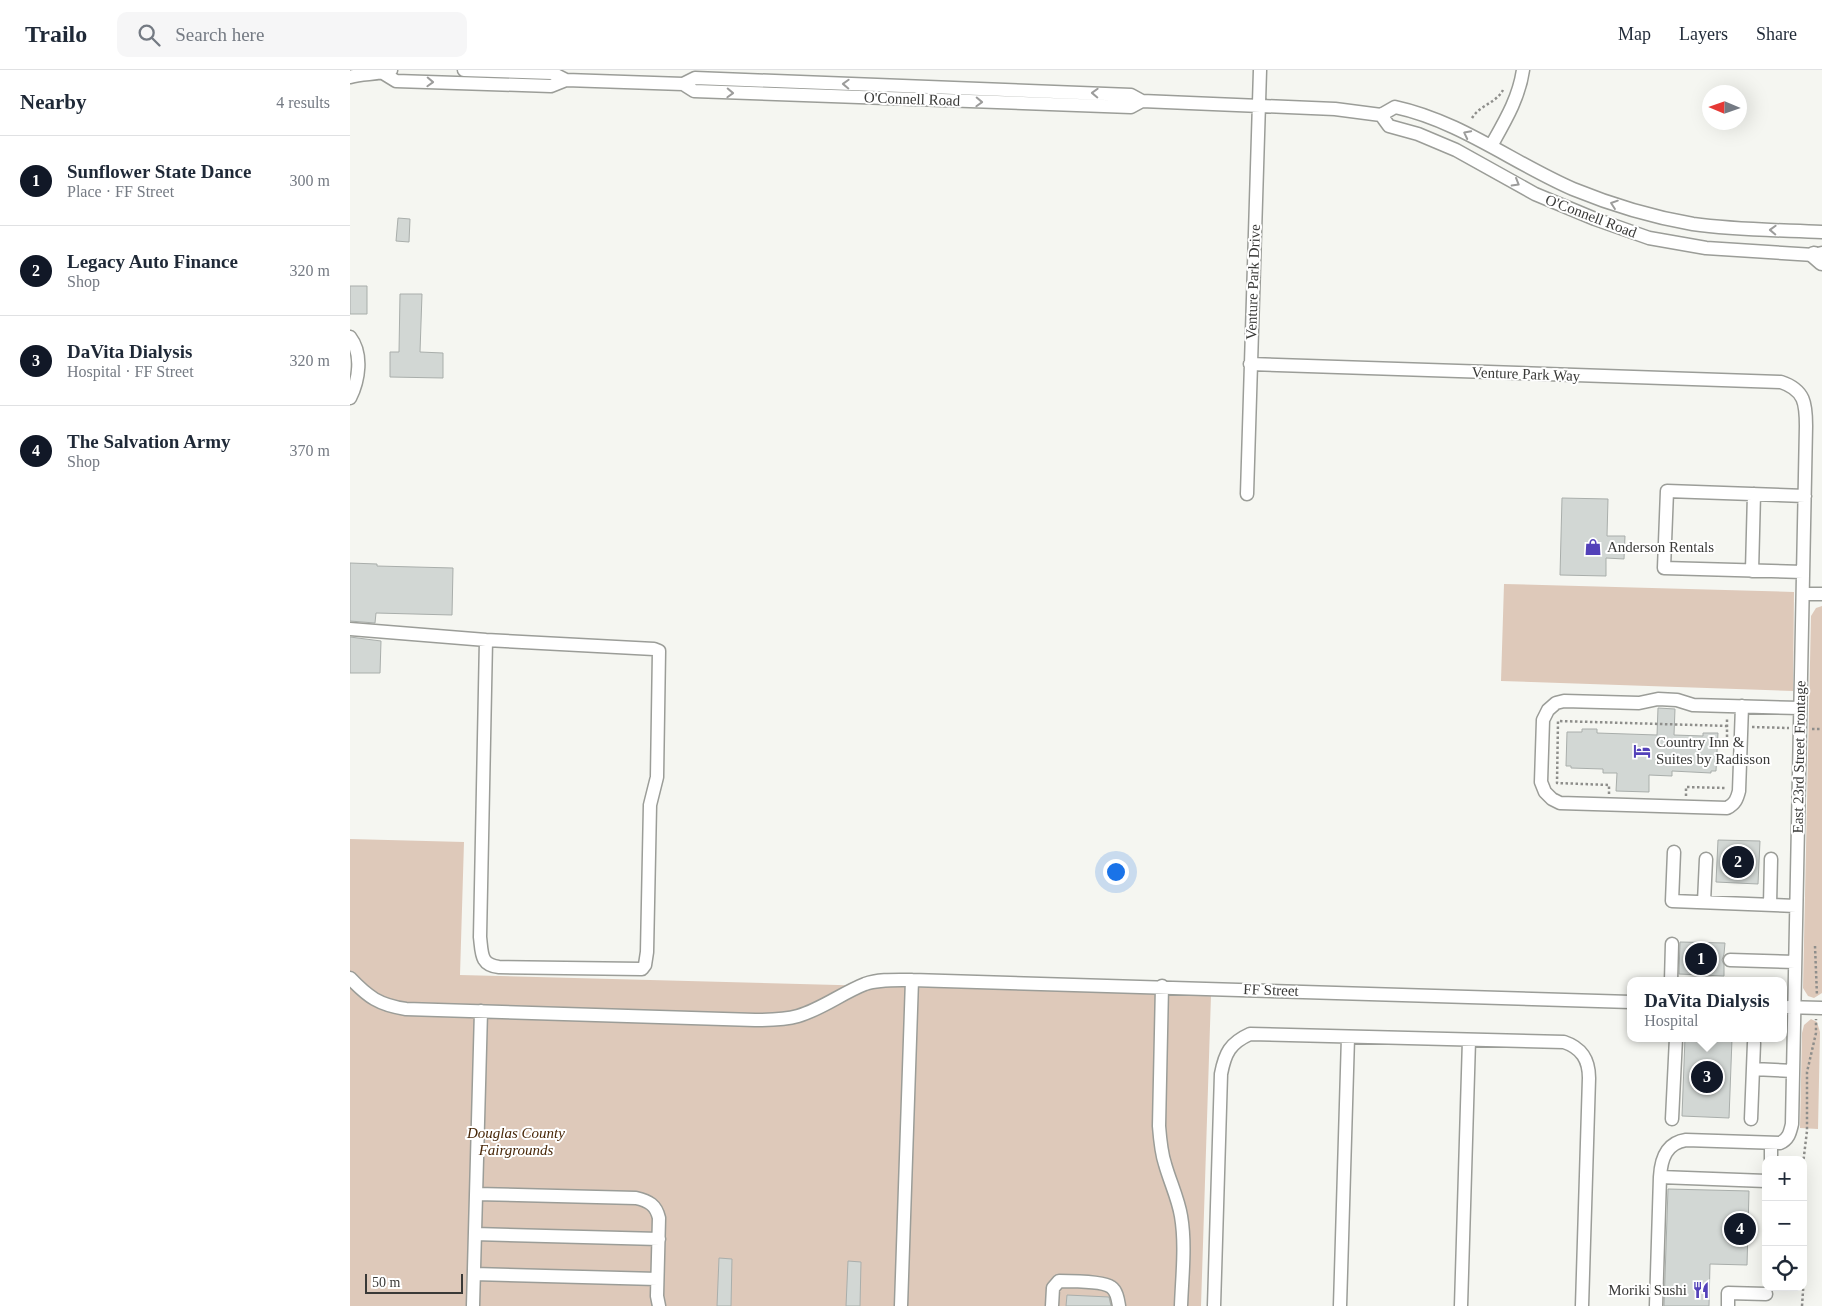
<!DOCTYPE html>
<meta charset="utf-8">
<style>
:root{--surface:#fff;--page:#f6f6f7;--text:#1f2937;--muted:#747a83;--line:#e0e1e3;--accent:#111827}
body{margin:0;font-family:Georgia,serif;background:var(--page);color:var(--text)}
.controls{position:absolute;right:15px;bottom:15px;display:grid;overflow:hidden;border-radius:10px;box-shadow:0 5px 20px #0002}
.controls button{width:45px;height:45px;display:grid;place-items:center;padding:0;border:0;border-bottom:1px solid var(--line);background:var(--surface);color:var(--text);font:25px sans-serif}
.compass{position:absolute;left:1352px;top:15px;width:45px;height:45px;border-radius:50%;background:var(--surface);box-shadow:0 5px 20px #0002;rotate:272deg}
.scale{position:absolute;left:15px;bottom:12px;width:98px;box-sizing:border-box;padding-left:5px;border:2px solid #393937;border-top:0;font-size:14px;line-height:18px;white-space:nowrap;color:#393937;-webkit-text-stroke:4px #fff;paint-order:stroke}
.you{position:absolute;left:765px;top:801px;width:18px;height:18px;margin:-12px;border:4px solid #fff;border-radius:50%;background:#1a73e8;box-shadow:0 0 0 8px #1a73e833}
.badge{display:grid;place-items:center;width:32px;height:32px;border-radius:50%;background:var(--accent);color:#fff;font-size:16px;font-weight:700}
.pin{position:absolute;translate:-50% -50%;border:2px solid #fff;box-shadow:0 1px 5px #0006}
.popup{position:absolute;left:1277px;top:907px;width:160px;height:65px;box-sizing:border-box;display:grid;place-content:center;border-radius:10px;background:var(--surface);filter:drop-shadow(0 1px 4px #0005);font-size:16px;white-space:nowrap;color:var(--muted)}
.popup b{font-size:19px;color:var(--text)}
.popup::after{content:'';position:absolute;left:50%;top:100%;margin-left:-10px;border:10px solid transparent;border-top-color:var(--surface)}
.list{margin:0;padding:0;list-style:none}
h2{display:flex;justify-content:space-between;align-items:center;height:65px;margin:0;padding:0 20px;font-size:21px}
h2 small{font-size:16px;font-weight:400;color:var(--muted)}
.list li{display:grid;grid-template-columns:32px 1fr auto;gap:15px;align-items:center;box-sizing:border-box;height:90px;padding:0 20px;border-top:1px solid var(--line)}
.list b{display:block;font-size:19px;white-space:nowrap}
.list p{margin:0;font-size:16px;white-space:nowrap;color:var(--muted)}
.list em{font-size:16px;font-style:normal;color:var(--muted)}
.icon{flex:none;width:28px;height:28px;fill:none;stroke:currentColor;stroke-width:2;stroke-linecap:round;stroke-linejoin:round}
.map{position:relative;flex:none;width:1472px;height:1236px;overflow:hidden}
header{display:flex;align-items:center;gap:30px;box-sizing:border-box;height:70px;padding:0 25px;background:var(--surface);border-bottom:1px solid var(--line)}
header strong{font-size:24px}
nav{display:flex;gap:28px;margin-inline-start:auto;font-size:18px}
.search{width:350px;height:45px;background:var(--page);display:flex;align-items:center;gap:12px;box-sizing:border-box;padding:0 18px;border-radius:10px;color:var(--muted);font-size:19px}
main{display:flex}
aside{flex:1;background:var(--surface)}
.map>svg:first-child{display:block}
.green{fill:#dec9ba}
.building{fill:#d2d7d4;stroke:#a9aeab}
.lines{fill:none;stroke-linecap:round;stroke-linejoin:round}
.minor-casing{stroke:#9b9d98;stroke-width:15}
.major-casing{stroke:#9b9d98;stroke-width:19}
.path{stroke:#8e8e8b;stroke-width:2.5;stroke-dasharray:2.5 2.5;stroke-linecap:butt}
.minor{stroke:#fff;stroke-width:12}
.major{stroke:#fff;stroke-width:16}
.oneway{stroke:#9c9c9b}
.labels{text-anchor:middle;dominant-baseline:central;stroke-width:4;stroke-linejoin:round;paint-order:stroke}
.street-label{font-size:15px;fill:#393937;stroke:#fff}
.poi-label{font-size:15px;fill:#393937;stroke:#fff;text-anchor:start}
.park-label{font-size:15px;font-style:italic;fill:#482708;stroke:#fff}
</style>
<header>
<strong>Trailo</strong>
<div class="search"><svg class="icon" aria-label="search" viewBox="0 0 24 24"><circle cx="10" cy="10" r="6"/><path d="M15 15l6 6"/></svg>Search here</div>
<nav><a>Map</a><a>Layers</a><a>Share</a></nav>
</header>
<main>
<aside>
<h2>Nearby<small>4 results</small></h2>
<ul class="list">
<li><span class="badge">1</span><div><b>Sunflower State Dance</b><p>Place · FF Street</p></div><em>300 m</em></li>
<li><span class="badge">2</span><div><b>Legacy Auto Finance</b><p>Shop</p></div><em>320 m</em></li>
<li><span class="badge">3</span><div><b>DaVita Dialysis</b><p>Hospital · FF Street</p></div><em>320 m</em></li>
<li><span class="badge">4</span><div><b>The Salvation Army</b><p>Shop</p></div><em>370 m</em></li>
</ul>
</aside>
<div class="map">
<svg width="1472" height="1236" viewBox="0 0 1472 1236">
<rect width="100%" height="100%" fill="#f5f6f1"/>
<path class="green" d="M1154 514 1444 522 1443 621 1151 611Z
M1472 536V923L1464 928 1458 926 1453 918 1461 546 1466 538Z
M0 769 114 772 110 905 861 925 851 1236H0Z
M1461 949 1467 952 1470 962 1468 1059 1450 1058 1452 963 1454 955Z"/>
<path class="building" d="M48 148 60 149 59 172 46 171Z
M0 216H17V244H0Z
M50 224H72L70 282 93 283V308L40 307V282H49Z
M1212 428 1258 429 1257 466H1275L1274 489 1256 488V506L1210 505Z
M0 493 27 494V496L103 498 102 545 26 543 25 553 0 551Z
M0 567 31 571 30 603H0Z
M1308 638 1325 639 1324 665 1353 666V663H1368L1366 701H1361V703L1322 701V706L1299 705V722L1266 721 1267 703H1253V699L1221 698V696H1216L1217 662H1232V659H1247V663L1307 665Z
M1368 770 1410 771 1408 814 1366 812Z
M1330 872 1375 873 1374 884 1372 890 1374 895V906L1329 904Z
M1335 968 1382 969 1379 1048 1332 1046Z
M1318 1119 1399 1121 1397 1195 1360 1194 1359 1236H1314Z
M369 1188 382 1189 381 1236H367Z
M498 1191 511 1192 510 1236H496Z
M717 1225 759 1227 761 1236H716Z"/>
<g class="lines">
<g class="minor-casing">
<path id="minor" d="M114 0 202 3 216 10 333 14 345 8 781 25 792 31 985 39 1031 45 1039 56 1068 64 1106 80 1185 124 1245 149 1299 168 1356 178 1464 185 1472 183
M33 3 46 11 201 16 216 10
M0 7C13 3 28 5 41 0
M333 14 344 21 781 37 792 31
M1031 45 1045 37C1110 51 1163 93 1223 119 1262 135 1302 147 1343 154 1386 160 1429 160 1472 162
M1141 76C1155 51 1169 28 1173 0
M0 267C13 284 9 310 0 328
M900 294 1431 312C1455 320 1456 334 1456 356L1442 1054C1440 1062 1439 1069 1430 1073L1336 1070C1316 1073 1311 1089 1310 1107L1306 1236
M897 424 910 0
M1402 501 1404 424
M1453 502 1314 498 1317 421 1455 426
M1453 524H1472
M0 559 136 570 304 579 309 581 307 707 300 735 297 882 295 895 292 899 149 897C130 895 132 883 130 867L136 570
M1392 636 1389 721C1387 729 1385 734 1377 738L1210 733 1202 729 1195 722 1191 712 1193 650 1198 640 1206 633 1214 631 1289 633 1308 629 1327 630 1343 635 1450 638
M1324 782 1322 831 1446 836
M1354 832 1356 789
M1420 835 1421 789
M1380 890 1445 892
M0 908C18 927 29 935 56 939L405 950C419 950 434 950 448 946 472 939 492 923 515 914 529 909 546 910 562 910L1281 932
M1321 911 1322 874
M812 916 809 1056C810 1069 811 1082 815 1094 820 1112 828 1128 831 1146 836 1175 832 1207 831 1236
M1433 937 1472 938
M1403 999 1443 1001
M1322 1049 1326 968
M1401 1049 1404 973
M1421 1090V1073
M1310 1107 1416 1111
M126 1124 286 1128C299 1131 306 1135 309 1148L307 1226 309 1236
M125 1164 309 1169
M124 1204 307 1209
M123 1236 131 941
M551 1236 562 910
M702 1236 703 1218 709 1211C720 1211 753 1211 761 1217 767 1221 768 1230 769 1236
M864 1236 871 1004C875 983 880 973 900 964L1214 972C1232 978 1239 990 1239 1008L1232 1236
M990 1236 998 967
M1111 1236 1119 970
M1378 1236V1223L1416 1224"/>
</g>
<g class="major-casing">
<path id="major" d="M1464 185 1472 192"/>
</g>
<path class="path" d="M1122 48C1131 34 1145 34 1153 20
M1402 657 1439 658
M1462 659H1471
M1377 672V647
M1259 724V715L1207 713 1208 651 1379 656
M1336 726V717L1377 718
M1465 876 1467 926
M1453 1094 1457 1061V1002L1466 963V949
M1452 1236 1455 1192 1453 1131"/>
<use href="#minor" class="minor"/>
<use href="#major" class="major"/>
</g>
<defs><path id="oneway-chevron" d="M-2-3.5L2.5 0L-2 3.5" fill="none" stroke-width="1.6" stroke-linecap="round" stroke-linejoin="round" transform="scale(1.25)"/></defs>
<g class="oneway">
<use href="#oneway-chevron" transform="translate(80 12) rotate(2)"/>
<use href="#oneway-chevron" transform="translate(496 14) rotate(-178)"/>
<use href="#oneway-chevron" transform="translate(380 23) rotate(2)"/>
<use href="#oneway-chevron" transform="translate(745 23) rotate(-178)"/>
<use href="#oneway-chevron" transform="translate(629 32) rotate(2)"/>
<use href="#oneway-chevron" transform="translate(1117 64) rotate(-153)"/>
<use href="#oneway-chevron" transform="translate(1166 113) rotate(30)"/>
<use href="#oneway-chevron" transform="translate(1264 134) rotate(-161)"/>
<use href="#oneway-chevron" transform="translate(1423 160) rotate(-178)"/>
</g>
<defs>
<g id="shop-bare" transform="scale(1.35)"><path d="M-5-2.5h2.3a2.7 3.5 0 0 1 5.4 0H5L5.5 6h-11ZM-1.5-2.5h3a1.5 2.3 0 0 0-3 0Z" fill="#5341b9" stroke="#fff" stroke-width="2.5" paint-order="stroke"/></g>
<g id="hotel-bare" transform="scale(1.35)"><path d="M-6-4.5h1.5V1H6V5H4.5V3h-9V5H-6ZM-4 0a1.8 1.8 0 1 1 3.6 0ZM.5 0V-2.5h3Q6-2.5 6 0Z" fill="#5341b9" stroke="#fff" stroke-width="2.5" paint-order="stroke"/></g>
<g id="restaurant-bare" transform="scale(1.35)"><path d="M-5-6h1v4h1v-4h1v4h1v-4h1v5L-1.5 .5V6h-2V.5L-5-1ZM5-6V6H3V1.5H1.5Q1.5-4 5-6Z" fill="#5341b9" stroke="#fff" stroke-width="2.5" paint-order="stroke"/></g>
</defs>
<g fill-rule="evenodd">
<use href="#shop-bare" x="1243" y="477"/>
<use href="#hotel-bare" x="1292" y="681"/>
<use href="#restaurant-bare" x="1351" y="1220"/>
</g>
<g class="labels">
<g class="street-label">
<text transform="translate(562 29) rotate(2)">O'Connell Road</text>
<text transform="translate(1241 146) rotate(21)">O'Connell Road</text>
<text transform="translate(903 212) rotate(-88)">Venture Park Drive</text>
<text transform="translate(1176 304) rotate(2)">Venture Park Way</text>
<text transform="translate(1449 687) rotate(-89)">East 23rd Street Frontage</text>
<text transform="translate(921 920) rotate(2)">FF Street</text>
</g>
<g class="poi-label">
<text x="1257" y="477">Anderson Rentals</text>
<text x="1306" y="672">Country Inn &amp;<tspan x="1306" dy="17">Suites by Radisson</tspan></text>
<text x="1337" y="1220" text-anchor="end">Moriki Sushi</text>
</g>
<g class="park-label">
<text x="166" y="1063">Douglas County<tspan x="166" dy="17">Fairgrounds</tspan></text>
</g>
</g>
</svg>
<div class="controls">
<button>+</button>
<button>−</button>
<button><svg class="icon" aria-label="locate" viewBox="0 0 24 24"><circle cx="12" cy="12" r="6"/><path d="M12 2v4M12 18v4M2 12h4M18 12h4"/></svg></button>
</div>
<svg class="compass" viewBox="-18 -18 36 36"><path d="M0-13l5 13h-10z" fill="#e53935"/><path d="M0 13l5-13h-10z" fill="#747a83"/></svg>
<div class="scale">50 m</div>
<div class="you"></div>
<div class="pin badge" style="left:1351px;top:889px">1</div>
<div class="pin badge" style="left:1388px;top:792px">2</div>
<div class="pin badge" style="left:1357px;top:1007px">3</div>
<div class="popup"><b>DaVita Dialysis</b>Hospital</div>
<div class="pin badge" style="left:1390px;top:1159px">4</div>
</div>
</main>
